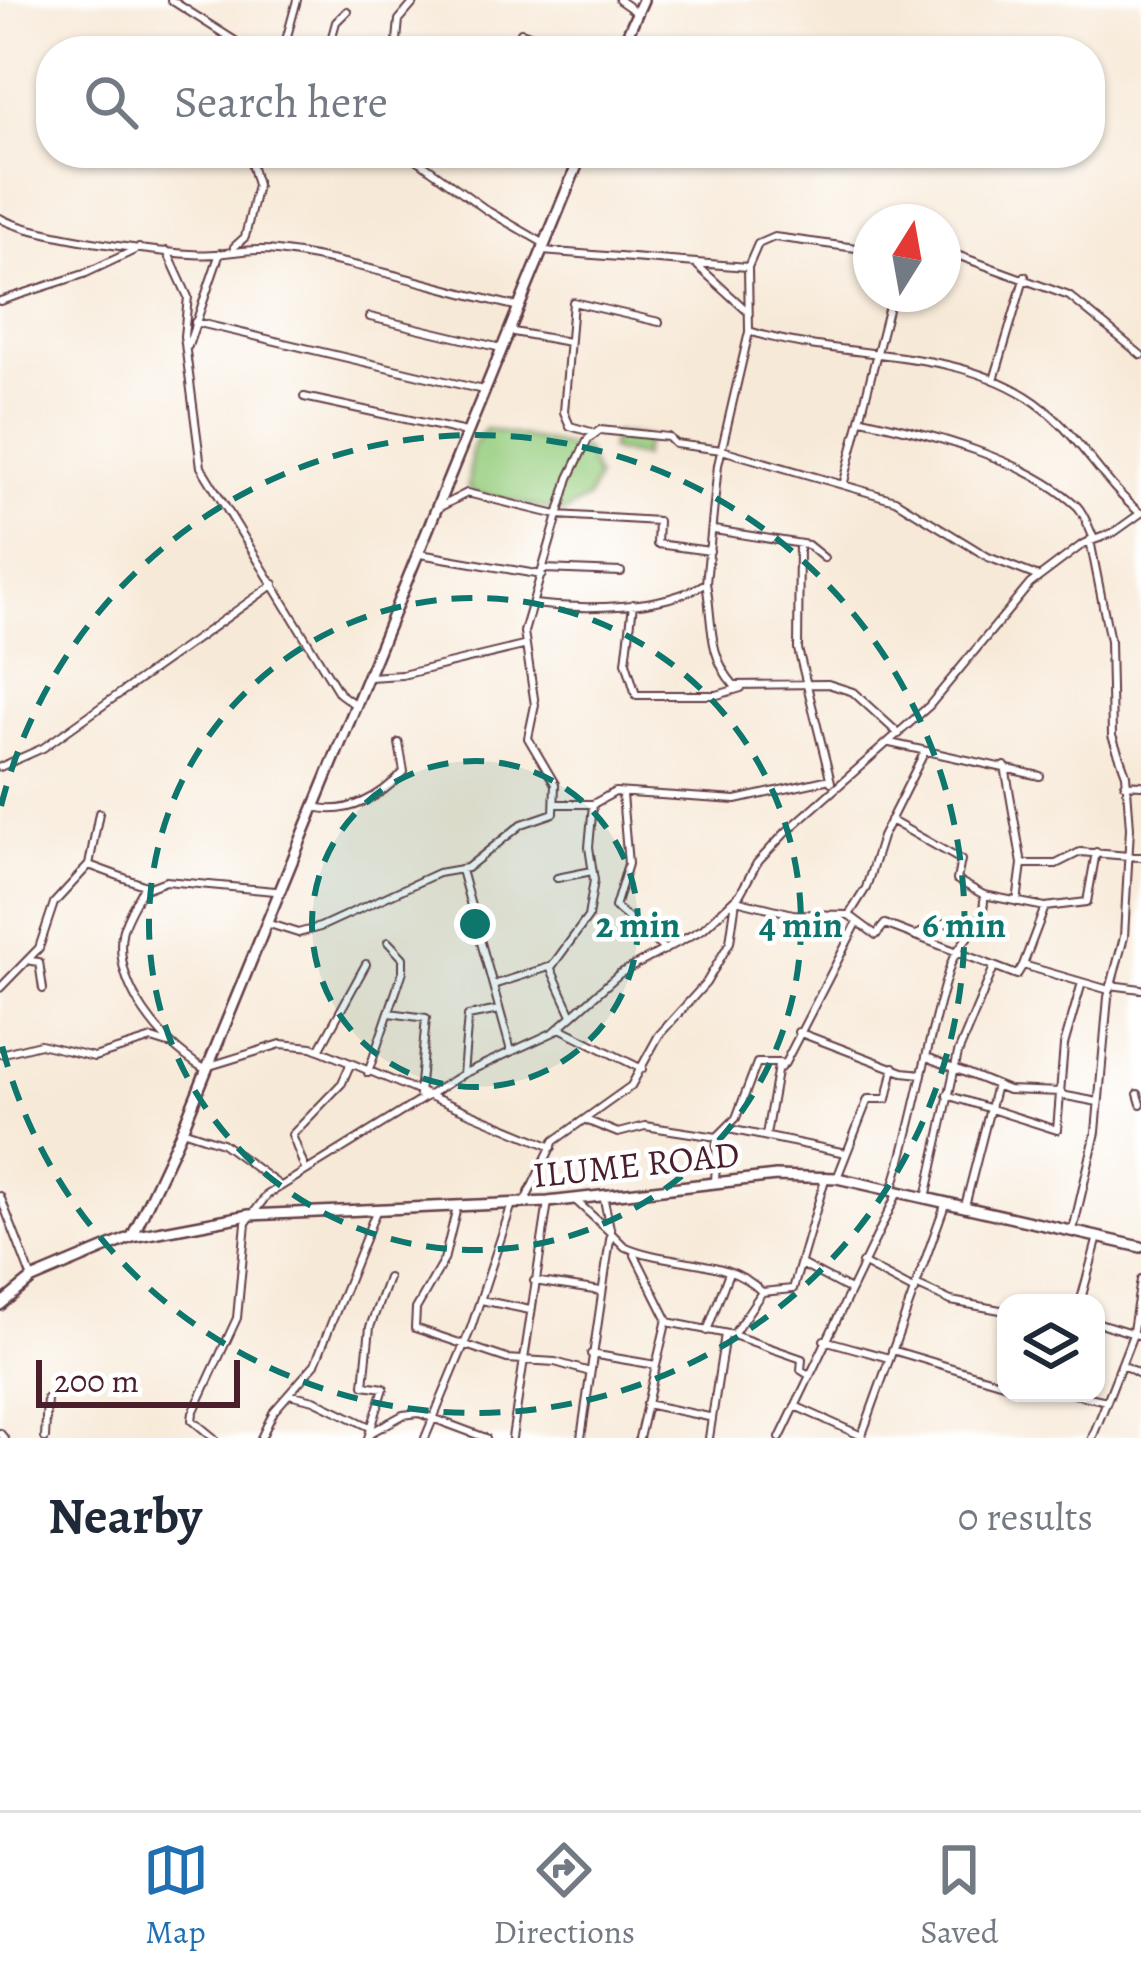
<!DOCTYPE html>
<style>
:root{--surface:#fff;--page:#f2f2f3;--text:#1f2937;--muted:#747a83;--line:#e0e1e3;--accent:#1f6fb2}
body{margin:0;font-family:Alegreya,serif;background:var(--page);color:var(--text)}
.controls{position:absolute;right:36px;bottom:36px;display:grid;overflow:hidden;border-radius:24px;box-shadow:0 3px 9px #0004}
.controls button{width:108px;height:108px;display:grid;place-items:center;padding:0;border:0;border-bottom:3px solid var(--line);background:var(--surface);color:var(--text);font:60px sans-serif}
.compass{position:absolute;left:853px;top:204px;width:108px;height:108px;border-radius:50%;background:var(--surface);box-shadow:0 3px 9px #0004;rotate:11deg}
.scale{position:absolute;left:36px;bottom:30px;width:204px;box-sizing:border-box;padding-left:12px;border:6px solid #4a1f2b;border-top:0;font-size:33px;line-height:42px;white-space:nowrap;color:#4a1f2b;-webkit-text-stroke:9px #fff;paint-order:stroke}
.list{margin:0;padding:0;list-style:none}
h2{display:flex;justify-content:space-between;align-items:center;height:156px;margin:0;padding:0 48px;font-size:51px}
h2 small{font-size:39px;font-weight:400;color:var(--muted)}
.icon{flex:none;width:66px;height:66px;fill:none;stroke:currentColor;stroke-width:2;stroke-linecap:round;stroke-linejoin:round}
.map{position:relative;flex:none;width:1141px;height:1438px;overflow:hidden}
.search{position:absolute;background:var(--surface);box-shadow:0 3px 9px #0004;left:36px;right:36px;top:36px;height:132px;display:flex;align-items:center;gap:30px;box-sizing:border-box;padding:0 42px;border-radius:48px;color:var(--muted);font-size:45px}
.sheet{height:372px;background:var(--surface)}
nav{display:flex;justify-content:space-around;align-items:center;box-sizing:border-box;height:168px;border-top:3px solid var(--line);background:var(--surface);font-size:33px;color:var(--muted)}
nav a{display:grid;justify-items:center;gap:6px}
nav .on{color:var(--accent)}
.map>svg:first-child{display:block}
.green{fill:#9acf81;stroke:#727756;stroke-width:3}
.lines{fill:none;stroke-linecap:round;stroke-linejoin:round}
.street-casing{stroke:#643d45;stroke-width:10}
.secondary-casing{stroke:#643d45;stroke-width:14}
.street{stroke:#fff;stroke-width:6}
.secondary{stroke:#fff;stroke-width:9}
.ring{fill:none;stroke:#0f766e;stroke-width:6;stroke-dasharray:21 15}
.labels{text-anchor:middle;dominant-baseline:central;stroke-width:9;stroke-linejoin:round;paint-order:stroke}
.street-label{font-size:36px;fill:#4a1f2b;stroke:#fff}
.centre{fill:#0f766e;stroke:#fff;stroke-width:6}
.ring-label{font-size:36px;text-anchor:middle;font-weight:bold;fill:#0f766e;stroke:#fff;stroke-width:9;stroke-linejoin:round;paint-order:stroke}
</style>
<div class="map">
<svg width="1141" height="1438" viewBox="0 0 1141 1438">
<rect width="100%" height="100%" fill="#fff"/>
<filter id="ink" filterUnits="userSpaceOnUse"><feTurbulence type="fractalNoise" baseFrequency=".00833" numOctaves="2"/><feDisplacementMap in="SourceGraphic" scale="24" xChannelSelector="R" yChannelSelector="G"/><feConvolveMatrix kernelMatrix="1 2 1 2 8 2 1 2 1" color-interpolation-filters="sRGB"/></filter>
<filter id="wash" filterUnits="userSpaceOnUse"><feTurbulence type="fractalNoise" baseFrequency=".004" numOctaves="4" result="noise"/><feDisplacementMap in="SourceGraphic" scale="48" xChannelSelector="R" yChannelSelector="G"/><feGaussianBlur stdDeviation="2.7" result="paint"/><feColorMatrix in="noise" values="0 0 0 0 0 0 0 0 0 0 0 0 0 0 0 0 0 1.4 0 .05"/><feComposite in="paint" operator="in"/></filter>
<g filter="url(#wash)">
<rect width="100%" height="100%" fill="#f7e9d7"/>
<path class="green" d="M486 429 585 450 597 478 587 499 563 513 475 493 468 487 472 447Z
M614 433 647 437 642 457 610 450Z"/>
</g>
<g filter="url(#ink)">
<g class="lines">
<g class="street-casing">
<path id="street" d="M171 0 251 51
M619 0 636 12
M514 46 521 32 575 51
M283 51 297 0
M328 51 336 22 347 11
M396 51 399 20 416 0
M408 153 488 211 545 244
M0 218C25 235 182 258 216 254 236 252 255 248 277 251 356 261 440 289 519 307
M234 247 245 237 257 185 248 153
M943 250 1069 296 1141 355
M167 251 188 297 184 336 201 467 339 693 354 704
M542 251 748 267 749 331C838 360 944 345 1026 396 1075 426 1097 477 1140 513
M698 266 746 310
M748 267 758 244 774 237 871 250
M0 301 84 274 139 248
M370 317 501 348
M195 322 483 390
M508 331 569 342
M188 346 220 253
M994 380 1025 276
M304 397 466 432
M862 419C929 434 1025 458 1077 506 1085 514 1089 529 1094 539
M591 432 570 426 564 412 573 302 659 322
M844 482 892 294
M438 508 467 493 557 515 658 521 657 544 710 551
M714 530 808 545 824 558
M799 544 798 649 831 782
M420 554 542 575
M544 569 621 572
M706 583C713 620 707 655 734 685L828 684 853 692 899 734
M533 604C583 610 663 610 706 583L718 465 749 332
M633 604 626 662 636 695H717L741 688
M369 677 402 675 523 646
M890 743 1040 776
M1005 766 1022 864 1017 902
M0 767 43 748 274 584
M1125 784 1141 785
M622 795 628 864 615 907 665 950
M557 804H593L615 792 736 800 830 779
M314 807C349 816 381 796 404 772L399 743
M890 820 961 860 957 880 984 895
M1022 864H1056L1080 852 1141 857
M89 865 146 886
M461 870 511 1051
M557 878 592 871
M275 891 166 881 142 890C136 902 124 920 122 934 114 987 162 1043 203 1068L281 1044 312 1047 552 1147
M736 900 793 914 849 915 876 935 885 924 1017 975 1023 965 1109 990
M849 915 866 888 882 837 925 751
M266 923 298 933 320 927 438 873 467 868 522 824 554 813 555 784 528 738 535 705 524 632 569 478 588 439 600 430 668 437 675 444 722 450 895 500 988 557 1039 577
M914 936 942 923 980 924
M31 961 39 962 43 989
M1023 965 1045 907
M551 969 572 1015
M493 985 552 966 588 917 594 880 589 847 593 804
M1110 985 1141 989
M0 988 39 948 54 903 89 865 99 813
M390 1013 426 1018 419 1095
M560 1028 642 1069
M798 1032 903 1072 921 1074
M319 1050 366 964
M0 1054 40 1044 94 1057 152 1039 168 1044
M927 1057 1008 1090 1061 1092
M368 1073 403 971V958L388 942
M463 1074 468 1016 499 1010
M1138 1094 1141 1104
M947 1095 1057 1130 1064 1045 1081 986
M1061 1095 1098 1102
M588 1121 618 1133 645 1126 717 1137
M729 1129 846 1153
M182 1130 222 1143 279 1185
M766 1135 778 1066
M305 1169 292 1135 342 1083 350 1065
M837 1178 868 1099H887L894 1067
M715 1183 717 1137 736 1118 757 1063H779V1069L785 1063 857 923
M892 1191C916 1117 926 1040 950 966 958 939 986 929 984 895L1045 907 1087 902 1096 852
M603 1195 611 1233 625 1247
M0 1196 32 1279
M926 1198 958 1053 994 967
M575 1200 611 1233 581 1438
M524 1203 554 1141 631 1086 659 1035 706 983 730 942 736 900
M965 1206 996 1085
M457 1207 444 1260 416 1309 415 1328 507 1359 555 1362 590 1372
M1073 1230 1096 1132 1108 997 1124 937 1130 828 1126 774 1112 736 1110 641 1090 540
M624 1246C667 1266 727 1256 762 1292L793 1289 826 1176
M635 1255 667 1319 639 1438
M862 1263 915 1291
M801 1264 848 1289
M534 1281 601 1291
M918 1286 951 1301 1006 1311
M481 1300 530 1310
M1080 1303 1098 1237
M667 1322 733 1335 802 1359 801 1370 809 1375
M1096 1322 1141 1336
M707 1331 728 1275
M733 1335 762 1292
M824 1340 889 1358
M892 1350 1006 1384
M591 1354 656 1365
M1123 1365 1141 1375
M1057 1393H1059
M1070 1393 1107 1401 1132 1337 1141 1280
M289 1394 314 1400 372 1428
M646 1404 709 1417
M795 1406 862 1436
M372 1432 403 1415 419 1413 486 1438
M0 1433 4 1438
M45 1438 47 1398
M214 1438 192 1420 193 1413 237 1318 246 1223 267 1195 463 1074 554 1032 619 974 703 929 740 894 757 863 786 832 929 706 1030 584 1083 544 1113 533 1141 513
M261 1438 274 1411 315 1364 375 1214
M368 1438 384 1388 364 1385 370 1327 388 1278
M425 1438 471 1328 512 1204
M512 1438 548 1202
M709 1438 725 1334
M780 1438 898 1192
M861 1438 946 1202
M1092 1438 1107 1401"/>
</g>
<g class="secondary-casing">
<path id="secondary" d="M620 51 643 0
M132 1237 182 1130 582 153
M0 1305 32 1279 132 1237 249 1215 548 1202 776 1176 837 1178 1141 1247"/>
</g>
<use href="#street" class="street"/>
<use href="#secondary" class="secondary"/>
</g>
</g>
<circle cx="475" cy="924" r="163" fill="#0f766e" fill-opacity=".12"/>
<g class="ring">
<circle cx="475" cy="924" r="163"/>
<circle cx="475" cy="924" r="326"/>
<path d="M1 806A489 489 0 1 1 1 1042"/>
</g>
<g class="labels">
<g class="street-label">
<text transform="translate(636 1164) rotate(-6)">ILUME ROAD</text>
</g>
</g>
<circle cx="475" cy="924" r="18" class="centre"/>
<g class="ring-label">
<text x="638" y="937">2 min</text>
<text x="801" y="937">4 min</text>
<text x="964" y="937">6 min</text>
</g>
</svg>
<div class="controls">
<button><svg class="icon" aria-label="layers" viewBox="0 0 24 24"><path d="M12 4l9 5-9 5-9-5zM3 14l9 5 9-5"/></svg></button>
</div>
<svg class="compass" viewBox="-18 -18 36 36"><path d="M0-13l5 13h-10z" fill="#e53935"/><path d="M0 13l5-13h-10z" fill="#747a83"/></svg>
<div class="scale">200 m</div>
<div class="search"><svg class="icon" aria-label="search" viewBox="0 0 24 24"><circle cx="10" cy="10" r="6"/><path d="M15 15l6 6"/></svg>Search here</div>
</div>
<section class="sheet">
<h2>Nearby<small>0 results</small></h2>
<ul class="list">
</ul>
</section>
<nav>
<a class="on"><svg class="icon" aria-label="map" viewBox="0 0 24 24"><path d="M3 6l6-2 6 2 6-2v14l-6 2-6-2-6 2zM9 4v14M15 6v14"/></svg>Map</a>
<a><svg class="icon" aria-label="directions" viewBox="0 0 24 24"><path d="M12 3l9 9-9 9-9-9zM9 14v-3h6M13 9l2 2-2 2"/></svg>Directions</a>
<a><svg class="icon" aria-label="saved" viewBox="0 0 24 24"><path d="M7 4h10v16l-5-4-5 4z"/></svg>Saved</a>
</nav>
